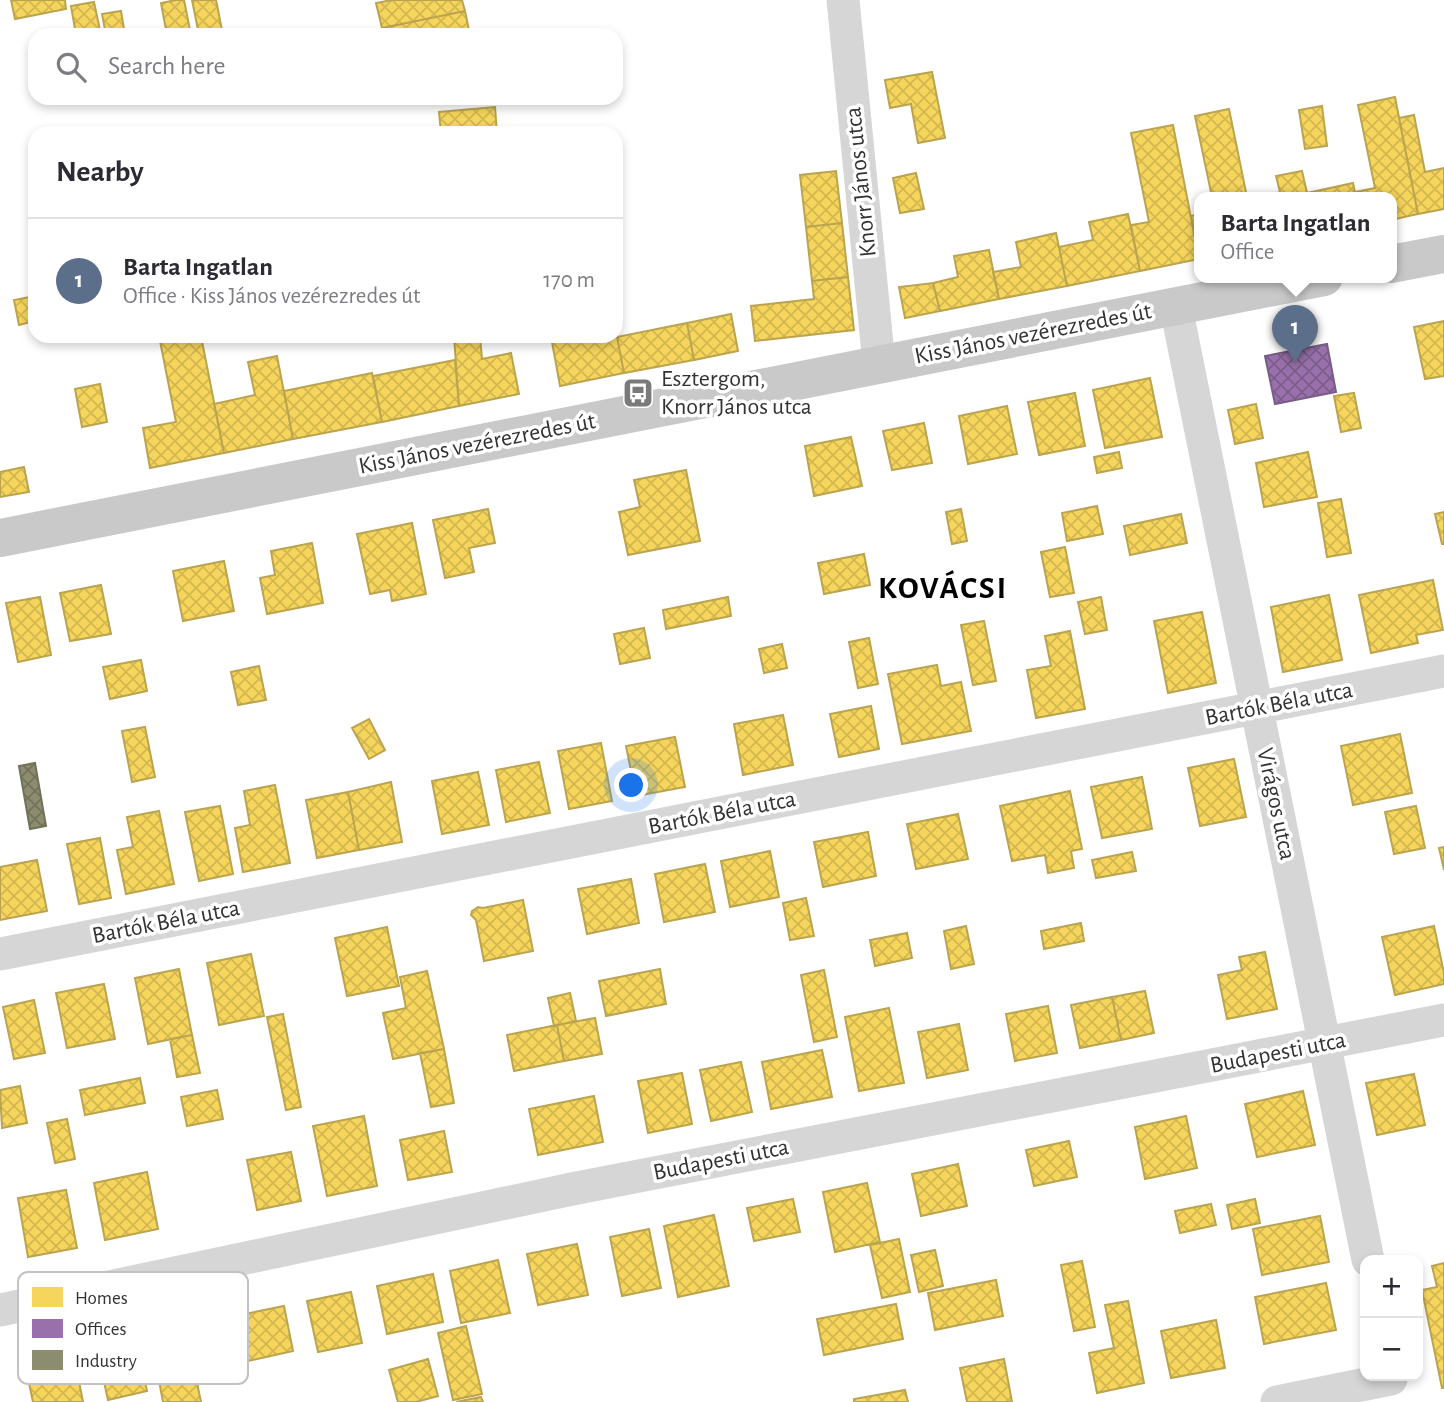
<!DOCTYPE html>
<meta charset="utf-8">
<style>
:root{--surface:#fff;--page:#f2f2f3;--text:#2b2b33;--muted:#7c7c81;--line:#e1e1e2;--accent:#2563eb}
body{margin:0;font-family:"Alegreya Sans",sans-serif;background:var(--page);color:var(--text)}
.controls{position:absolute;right:21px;bottom:21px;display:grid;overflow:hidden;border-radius:14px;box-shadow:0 4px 10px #0003}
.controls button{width:63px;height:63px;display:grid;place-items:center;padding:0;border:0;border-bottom:2px solid var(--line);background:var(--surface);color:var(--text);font:35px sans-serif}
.you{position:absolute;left:632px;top:786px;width:24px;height:24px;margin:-18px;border:5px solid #fff;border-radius:50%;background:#1a73e8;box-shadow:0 0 0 10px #1a73e833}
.badge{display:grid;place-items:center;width:46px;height:46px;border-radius:50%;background:var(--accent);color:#fff;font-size:23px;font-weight:700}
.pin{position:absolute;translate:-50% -58px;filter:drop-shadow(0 2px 4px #0008)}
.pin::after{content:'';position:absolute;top:37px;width:24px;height:21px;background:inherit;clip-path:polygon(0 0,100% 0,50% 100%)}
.popup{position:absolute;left:1194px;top:192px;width:203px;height:91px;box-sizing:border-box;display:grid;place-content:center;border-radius:14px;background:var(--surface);filter:drop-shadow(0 2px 5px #0005);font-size:23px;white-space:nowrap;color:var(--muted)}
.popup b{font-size:26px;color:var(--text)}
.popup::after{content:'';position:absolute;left:50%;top:100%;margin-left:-14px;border:14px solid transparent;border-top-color:var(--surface)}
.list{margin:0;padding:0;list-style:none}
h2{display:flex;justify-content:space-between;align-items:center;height:91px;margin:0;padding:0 28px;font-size:30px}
h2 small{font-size:23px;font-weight:400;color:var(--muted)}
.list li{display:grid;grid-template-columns:46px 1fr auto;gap:21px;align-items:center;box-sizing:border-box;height:126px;padding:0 28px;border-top:2px solid var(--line)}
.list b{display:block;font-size:26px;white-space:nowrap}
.list p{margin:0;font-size:23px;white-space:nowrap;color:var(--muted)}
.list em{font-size:23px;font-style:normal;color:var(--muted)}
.icon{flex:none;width:38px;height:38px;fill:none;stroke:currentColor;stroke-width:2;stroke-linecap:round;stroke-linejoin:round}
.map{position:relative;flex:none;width:1444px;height:1402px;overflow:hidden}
.search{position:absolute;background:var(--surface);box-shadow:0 4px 10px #0003;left:28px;top:28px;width:595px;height:77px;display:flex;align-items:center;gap:18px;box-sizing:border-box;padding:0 24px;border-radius:21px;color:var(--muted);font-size:26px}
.panel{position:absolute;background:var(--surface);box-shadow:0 4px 10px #0003;left:28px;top:126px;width:595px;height:217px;border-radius:21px}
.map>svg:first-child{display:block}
.homes{fill:url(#homes-cross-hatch);stroke:#bba44f;stroke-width:2}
.offices{fill:url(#offices-cross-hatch);stroke:#7a5d87;stroke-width:2}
.industry{fill:url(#industry-cross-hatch);stroke:#71715c;stroke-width:2}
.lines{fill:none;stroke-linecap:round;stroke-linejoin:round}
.street{stroke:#d6d6d6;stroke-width:33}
.primary{stroke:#c9c9c9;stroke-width:38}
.labels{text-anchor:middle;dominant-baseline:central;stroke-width:7;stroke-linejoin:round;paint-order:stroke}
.street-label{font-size:24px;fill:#323232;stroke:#fff}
.poi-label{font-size:24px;fill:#323232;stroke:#fff;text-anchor:start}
.district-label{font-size:32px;font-weight:bold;letter-spacing:2px;fill:#000;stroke:#fff}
.key{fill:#fff;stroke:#c2c2c2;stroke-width:2}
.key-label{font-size:19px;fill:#323232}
</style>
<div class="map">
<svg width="1444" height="1402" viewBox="0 0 1444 1402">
<defs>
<pattern id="homes-cross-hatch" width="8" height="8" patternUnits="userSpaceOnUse" patternTransform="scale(1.75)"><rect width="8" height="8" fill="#f6d55c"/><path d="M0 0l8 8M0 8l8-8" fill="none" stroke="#d3b750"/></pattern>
<pattern id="offices-cross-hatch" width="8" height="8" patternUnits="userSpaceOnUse" patternTransform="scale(1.75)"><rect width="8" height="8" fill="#9970ab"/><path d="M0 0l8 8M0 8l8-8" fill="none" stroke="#7d5d8c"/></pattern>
<pattern id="industry-cross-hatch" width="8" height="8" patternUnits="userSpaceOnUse" patternTransform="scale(1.75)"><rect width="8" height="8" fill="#8c8c6e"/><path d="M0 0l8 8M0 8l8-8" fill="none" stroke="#73735b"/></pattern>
</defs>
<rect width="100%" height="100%" fill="#fff"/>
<path class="homes" d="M11 0H65L66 9 15 19Z
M176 0H184L191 35H167L161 3Z
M192 0H216L223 35H199Z
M392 0H462L465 11 382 28 376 3Z
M94 2 101 35H76L71 6Z
M121 11 125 35H106L102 14Z
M465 11 470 35H383L382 28Z
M932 72 945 138 918 143 911 104 890 108 885 80Z
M1395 97 1418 214 1391 220V197H1356L1355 192 1375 188 1358 105Z
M1322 106 1327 146 1305 149 1299 110Z
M495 107 497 133H441L439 112Z
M1229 109 1247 197H1212L1195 116Z
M1414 115 1425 172 1444 168V209L1418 214 1399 118Z
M1173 125 1199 259 1140 271 1131 225 1149 222 1131 133Z
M836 171 842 223 806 227 800 175Z
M1302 171 1308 197H1270L1269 195 1280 192 1276 176Z
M916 173 924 209 900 213 893 178Z
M1353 183 1356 197H1308L1307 193Z
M1128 214 1140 271 1067 286 1059 247 1093 240 1089 222Z
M1199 214V254L1191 216Z
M842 223 848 277 812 281 806 227Z
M1056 233 1067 286 999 299 993 272 1021 267 1016 242Z
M989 250 999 299 940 311 933 283 958 277 954 256Z
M848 277 854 330 755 341 751 306 814 299 812 281Z
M933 283 940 311 905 318 899 287Z
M35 296V321L19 325 14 300Z
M731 314 738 351 694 360 687 323Z
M1444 321V376L1425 379 1414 327Z
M687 323 694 360 624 373 617 337Z
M616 332 624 373 560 386 552 342 584 336H616Z
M159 336H201L224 453 150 468 143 428 176 422Z
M454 336H480L482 359 511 353 519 394 459 406Z
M277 356 293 439 224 453 214 404 255 395 248 362Z
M455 360 459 406 382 422 373 376Z
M372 373 382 422 293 439 284 391Z
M1150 378 1162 437 1105 448 1093 390Z
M100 384 107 422 82 427 75 389Z
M1075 393 1085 446 1039 455 1028 402Z
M1354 393 1361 428 1341 432 1334 396Z
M1256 404 1263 438 1235 444 1228 410Z
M1007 406 1017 454 968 464 959 416Z
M924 423 932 463 892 470 883 431Z
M851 437 862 486 814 496 805 446Z
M1119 452 1122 468 1097 473 1094 457Z
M1308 452 1317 497 1264 507 1256 463Z
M24 467 29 492 0 497V472Z
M686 470 700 541 628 555 619 512 640 507 634 480Z
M1341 499 1351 553 1327 557 1318 503Z
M1097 506 1103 534 1067 541 1062 513Z
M488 509 495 543 469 548 474 572 445 578 433 520Z
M961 509 967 541 952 544 946 512Z
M1444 512V544H1442L1435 514Z
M1181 514 1187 543 1130 555 1124 526Z
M412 523 426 594 392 601 390 590 370 594 357 534Z
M312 543 323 603 267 614 260 578 275 575 271 551Z
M1065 547 1074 593 1050 597 1041 552Z
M864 554 870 585 824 594 818 563Z
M224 561 234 611 183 621 173 571Z
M1433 580 1443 630 1416 635 1418 643 1371 653 1359 595Z
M101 585 111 634 70 641 60 593Z
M1329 595 1342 660 1283 672 1271 607Z
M40 597 51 655 18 662 6 603Z
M728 597 731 616 666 629 663 610Z
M1101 597 1107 630 1085 634 1078 602Z
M1202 612 1216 683 1168 693 1154 621Z
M984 621 996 681 973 685 961 625Z
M644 628 650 658 620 664 614 634Z
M1070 631 1085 709 1036 718 1027 670 1051 666 1045 636Z
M869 638 878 684 858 688 849 642Z
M782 644 787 668 764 673 759 649Z
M141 660 147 691 110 699 103 667Z
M937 665 941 686 961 682 971 731 902 744 888 674Z
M259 666 266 700 238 705 231 672Z
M871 706 879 749 839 757 830 714Z
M783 715 793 765 743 775 734 724Z
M369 719 385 750 369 759 352 728Z
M145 727 155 777 132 782 122 731Z
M1400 734 1412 793 1353 805 1341 746Z
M675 737 685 787 636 796 626 746Z
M601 743 612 801 569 809 558 751Z
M1234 759 1246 817 1200 826 1188 768Z
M539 762 550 813 506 822 496 770Z
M478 772 489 825 442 834 432 781Z
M1142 777 1152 829 1102 838 1091 787Z
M391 782 402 842 359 850 348 792Z
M275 785 290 863 243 872 235 828 250 825 244 791Z
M1070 791 1082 849 1071 851 1074 868 1048 873 1045 855 1012 861 1000 806Z
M348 792 359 850 317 858 306 800Z
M220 806 233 874 199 881 185 812Z
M1416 806 1425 848 1394 854 1385 812Z
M159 811 174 884 126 894 117 850 133 847 127 817Z
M958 814 968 859 916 869 907 824Z
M868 832 876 876 823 887 814 842Z
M100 838 111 898 79 904 67 844Z
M1444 847V870L1439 848Z
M770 851 779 897 730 907 721 861Z
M1132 852 1136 871 1096 878 1092 860Z
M37 860 47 911 0 920V867Z
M705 864 715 912 664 922 655 874Z
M631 879 639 923 587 934 578 889Z
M806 898 814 936 790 940 783 903Z
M523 900 533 951 484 961 476 920 471 915 472 911 478 907 483 908Z
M1081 923 1084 941 1044 949 1041 931Z
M966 926 974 964 951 969 944 931Z
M1434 926 1444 973V984L1395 995 1382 937Z
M387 927 399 986 347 996 335 938Z
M907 933 912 958 875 966 870 940Z
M1265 952 1277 1009 1227 1019 1218 975 1242 970 1239 957Z
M251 954 264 1016 219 1025 207 963Z
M179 969 192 1035 148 1044 135 978Z
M660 969 666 1004 606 1016 599 981Z
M824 970 837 1037 814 1042 801 975Z
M427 971 444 1049 393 1059 383 1013 406 1008 400 977Z
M104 984 115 1039 67 1048 56 993Z
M1145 991 1154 1033 1121 1040 1112 997Z
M570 993 576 1021 554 1026 548 998Z
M1112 997 1121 1040 1080 1048 1071 1005Z
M34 1000 45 1053 14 1059 3 1007Z
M1048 1006 1057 1053 1015 1061 1006 1014Z
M889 1008 904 1083 859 1091 845 1017Z
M283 1014 301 1107 286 1110 267 1017Z
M595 1018 602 1054 564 1061 557 1025Z
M959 1024 968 1070 927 1078 918 1032Z
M557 1025 564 1061 514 1071 507 1035Z
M192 1035 200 1073 177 1077 170 1039Z
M444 1049 454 1103 431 1107 420 1053Z
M822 1050 832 1097 771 1109 762 1062Z
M741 1062 752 1112 711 1121 700 1070Z
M682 1073 692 1124 648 1133 638 1081Z
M1414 1074 1425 1125 1377 1135 1366 1083Z
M140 1078 145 1103 85 1115 80 1090Z
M20 1086 27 1123 2 1128 0 1090Z
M217 1090 223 1119 187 1126 181 1097Z
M1303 1091 1315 1145 1257 1157 1245 1104Z
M594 1096 603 1142 538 1155 529 1109Z
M364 1116 377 1186 327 1196 313 1126Z
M1186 1116 1197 1168 1145 1179 1135 1127Z
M67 1119 75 1159 55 1163 47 1123Z
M444 1131 452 1172 408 1180 400 1140Z
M1069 1141 1077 1177 1034 1186 1026 1150Z
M291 1152 301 1201 257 1210 247 1160Z
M958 1164 967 1206 921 1216 912 1174Z
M147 1172 158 1229 105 1240 94 1183Z
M867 1183 880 1242 835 1252 823 1192Z
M66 1190 77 1248 28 1257 18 1198Z
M793 1199 800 1232 754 1241 747 1208Z
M1255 1199 1260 1223 1232 1229 1227 1205Z
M1211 1204 1216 1225 1180 1233 1175 1211Z
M714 1215 729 1286 678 1297 664 1226Z
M1320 1216 1329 1262 1262 1275 1253 1229Z
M649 1229 661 1288 622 1296 610 1237Z
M899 1239 910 1292 882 1298 870 1245Z
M577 1244 588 1295 538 1305 527 1254Z
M935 1250 943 1286 919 1292 911 1255Z
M498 1260 510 1313 461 1323 450 1271Z
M1082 1261 1095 1327 1074 1331 1061 1265Z
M1444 1263V1388H1442L1422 1290 1437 1287 1432 1266Z
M433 1274 443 1322 387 1334 377 1286Z
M996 1280 1003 1316 935 1330 928 1293Z
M1326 1283 1336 1330 1264 1344 1255 1297Z
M351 1292 362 1343 318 1352 307 1301Z
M1128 1301 1144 1383 1097 1393 1089 1353 1114 1348 1105 1305Z
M896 1304 903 1339 824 1355 817 1319Z
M284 1306 293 1351 230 1365 220 1319Z
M1216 1320 1225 1368 1171 1378 1161 1331Z
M466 1326 482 1394 453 1400 438 1333Z
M136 1337 147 1391 108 1400 96 1345Z
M73 1350 83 1402H33L24 1360Z
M428 1359 438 1396 416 1402H398L389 1370Z
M1004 1359 1012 1402H967L960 1368Z
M193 1363 201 1402H163L157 1370Z
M905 1390 908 1402H854V1399Z
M481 1397 483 1402H456Z"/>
<path class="offices" d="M1327 344 1336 392 1275 404 1265 356Z"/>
<path class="industry" d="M35 763 46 826 30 829 19 766Z"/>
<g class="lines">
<path class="street" d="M843 0 879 364
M1176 307C1239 625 1307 942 1368 1260
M0 954 1444 671
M0 1310 572 1189 1444 1020
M1277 1402 1391 1379 1390 1376"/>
<path class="primary" d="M1391 264 1444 254
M0 538 1324 277"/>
</g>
<defs>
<g id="bus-square" transform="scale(1.575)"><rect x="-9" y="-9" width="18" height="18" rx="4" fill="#7a7a7a" stroke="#fff"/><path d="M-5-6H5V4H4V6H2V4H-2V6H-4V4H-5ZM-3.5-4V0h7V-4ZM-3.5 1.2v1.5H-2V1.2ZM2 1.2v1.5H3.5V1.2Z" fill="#fff"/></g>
</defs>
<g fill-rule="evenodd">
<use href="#bus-square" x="638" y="393"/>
</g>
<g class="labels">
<g class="street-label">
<text transform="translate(861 182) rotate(-96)">Knorr János utca</text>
<text transform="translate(1033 334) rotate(-11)">Kiss János vezérezredes út</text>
<text transform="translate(477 444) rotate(-11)">Kiss János vezérezredes út</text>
<text transform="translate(1279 704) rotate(-11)">Bartók Béla utca</text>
<text transform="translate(1276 804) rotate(78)">Virágos utca</text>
<text transform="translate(722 813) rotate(-11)">Bartók Béla utca</text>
<text transform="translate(166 922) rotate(-11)">Bartók Béla utca</text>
<text transform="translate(1278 1053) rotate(-11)">Budapesti utca</text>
<text transform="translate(721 1160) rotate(-11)">Budapesti utca</text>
</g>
<g class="poi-label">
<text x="661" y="379">Esztergom,<tspan x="661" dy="28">Knorr János utca</tspan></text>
</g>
<g class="district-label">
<text x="943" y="588">KOVÁCSI</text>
</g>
</g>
<rect x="18" y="1272" width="230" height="112" rx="10" class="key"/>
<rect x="32" y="1287" width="31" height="20" fill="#f6d55c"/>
<rect x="32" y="1319" width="31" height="19" fill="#9970ab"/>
<rect x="32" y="1350" width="31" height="20" fill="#8c8c6e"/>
<g class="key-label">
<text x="75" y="1304">Homes</text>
<text x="75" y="1335">Offices</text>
<text x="75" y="1367">Industry</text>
</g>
</svg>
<div class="controls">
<button>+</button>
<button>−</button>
</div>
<div class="you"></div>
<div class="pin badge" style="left:1295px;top:363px;background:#5c6f8a">1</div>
<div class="popup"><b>Barta Ingatlan</b>Office</div>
<div class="search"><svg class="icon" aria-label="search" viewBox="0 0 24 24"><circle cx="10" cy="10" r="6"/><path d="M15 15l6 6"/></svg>Search here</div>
<section class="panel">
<h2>Nearby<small></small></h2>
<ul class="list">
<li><span class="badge" style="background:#5c6f8a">1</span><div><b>Barta Ingatlan</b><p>Office · Kiss János vezérezredes út</p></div><em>170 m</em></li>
</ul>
</section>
</div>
